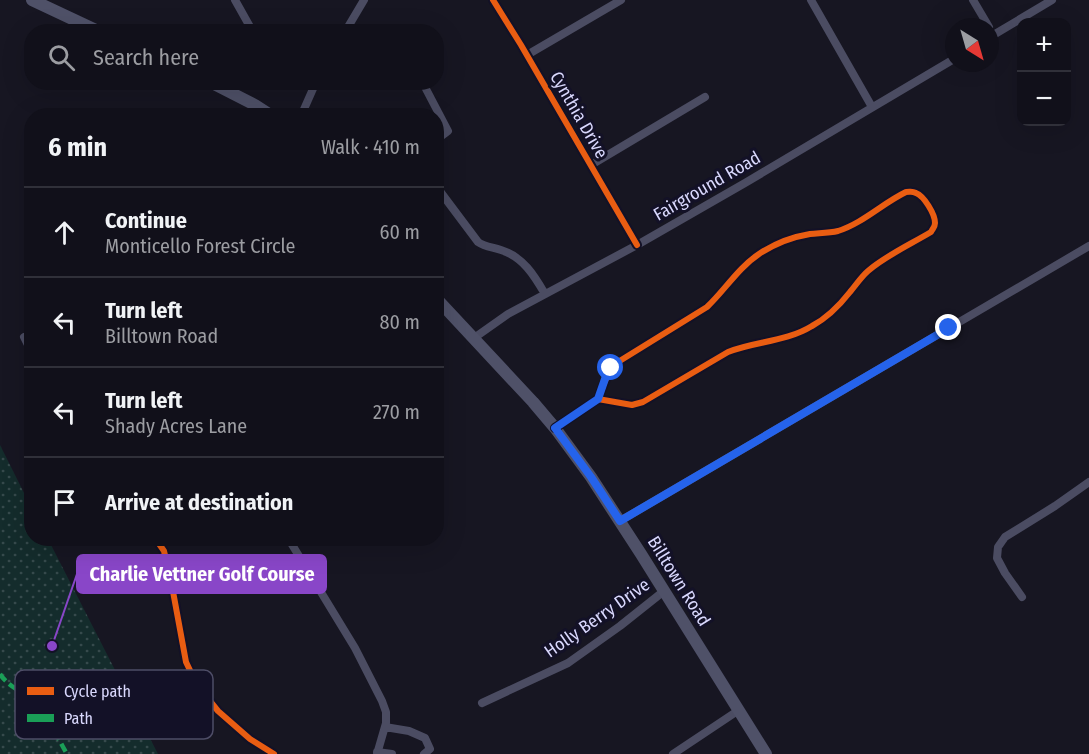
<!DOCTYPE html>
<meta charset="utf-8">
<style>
:root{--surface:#11101a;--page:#1e1e27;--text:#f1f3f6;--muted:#9c9da2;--line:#303039}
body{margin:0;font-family:"Fira Sans Condensed",sans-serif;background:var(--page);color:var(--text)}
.controls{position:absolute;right:18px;top:18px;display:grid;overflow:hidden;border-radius:12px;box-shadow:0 6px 24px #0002}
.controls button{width:54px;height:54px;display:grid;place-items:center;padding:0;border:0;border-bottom:2px solid var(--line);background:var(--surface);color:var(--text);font:30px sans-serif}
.compass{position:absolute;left:945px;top:18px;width:54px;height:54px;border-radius:50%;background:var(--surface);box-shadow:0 6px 24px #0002;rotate:143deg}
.stop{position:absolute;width:18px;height:18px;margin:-14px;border:4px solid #2563eb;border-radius:50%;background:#fff}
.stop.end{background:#2563eb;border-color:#fff;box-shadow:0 2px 6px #0008}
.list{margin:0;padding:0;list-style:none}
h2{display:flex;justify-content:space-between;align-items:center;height:78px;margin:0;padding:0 24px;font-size:26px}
h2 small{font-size:20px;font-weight:400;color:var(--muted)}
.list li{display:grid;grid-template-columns:39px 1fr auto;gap:18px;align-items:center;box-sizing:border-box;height:90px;padding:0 24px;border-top:2px solid var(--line)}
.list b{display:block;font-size:22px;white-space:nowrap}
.list p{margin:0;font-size:20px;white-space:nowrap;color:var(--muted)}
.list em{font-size:20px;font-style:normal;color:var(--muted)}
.icon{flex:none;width:33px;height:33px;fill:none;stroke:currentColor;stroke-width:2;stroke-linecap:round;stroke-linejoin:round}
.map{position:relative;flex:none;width:1089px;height:754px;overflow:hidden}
.search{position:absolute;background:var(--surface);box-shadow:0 6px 24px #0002;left:24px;top:24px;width:420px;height:66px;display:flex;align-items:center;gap:15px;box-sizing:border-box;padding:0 21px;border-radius:24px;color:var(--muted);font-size:22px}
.panel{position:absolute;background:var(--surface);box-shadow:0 6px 24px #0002;left:24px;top:108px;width:420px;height:438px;border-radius:24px}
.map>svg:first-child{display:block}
.grass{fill:url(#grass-dots)}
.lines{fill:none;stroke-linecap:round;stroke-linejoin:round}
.minor{stroke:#4b4c62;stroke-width:8}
.secondary{stroke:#4f5168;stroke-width:12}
.quiet{stroke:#1a9f57;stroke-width:4.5;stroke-dasharray:9 4.5;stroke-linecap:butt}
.cycleway-casing{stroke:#131127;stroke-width:10}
.cycleway{stroke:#e95d12;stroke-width:6}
.route{stroke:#2563eb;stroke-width:8}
.labels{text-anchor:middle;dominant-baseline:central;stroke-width:6;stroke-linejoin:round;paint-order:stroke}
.street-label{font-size:18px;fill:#d9d8fd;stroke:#131127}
.key{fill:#131127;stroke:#4e4d67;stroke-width:1.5}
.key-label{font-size:16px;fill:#d9d8fd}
.leader{fill:none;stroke:#8946c8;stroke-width:2}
.callout-dot{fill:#8946c8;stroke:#131127;stroke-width:2}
.callout{fill:#8946c8;stroke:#8946c8;stroke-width:2}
.callout-label{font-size:20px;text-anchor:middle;font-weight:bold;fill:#fff}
</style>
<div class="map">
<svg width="1089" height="754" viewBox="0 0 1089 754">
<defs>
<pattern id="grass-dots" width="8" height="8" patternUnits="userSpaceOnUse" patternTransform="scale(1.5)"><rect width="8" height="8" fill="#142c2c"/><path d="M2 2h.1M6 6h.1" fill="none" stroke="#364a4c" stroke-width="1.8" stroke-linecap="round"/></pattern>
</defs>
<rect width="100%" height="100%" fill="#171622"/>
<path class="grass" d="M0 445 31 507 32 538 48 539 158 754H0Z"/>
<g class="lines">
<path class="minor" d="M235 0 253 32
M493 0 521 45 637 245
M811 0 872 107
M973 0 989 27
M345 32 364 0
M990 37 1052 0
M527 55 621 0
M426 89 448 131 436 140
M301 116 316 82
M591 165 705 97
M436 186 478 242C485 247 492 247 501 250 523 257 534 275 545 294
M24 337 32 353
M474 338 508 314 637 245 745 183 954 59
M555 428 598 399 632 405 643 402 728 352C756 341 786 342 812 326 827 318 839 306 850 292 856 285 861 277 868 271 885 256 911 244 931 232 933 228 935 227 935 223 935 214 924 196 916 193 912 191 911 192 906 192 883 203 863 223 838 231 829 233 820 233 810 234 792 237 774 244 759 254 738 268 725 290 707 307L618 362C607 373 603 385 598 399
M620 521 1089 246
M155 538 164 551 172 586 186 662 197 685 218 711 250 739 274 754
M288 538 355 648 382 701 386 712V723L377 754
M1022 597 1005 573 997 558 998 547 1005 537 1055 506 1089 482
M482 703 568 663 620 626 664 591
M385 727 409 731 425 738 430 749 424 754
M377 752 392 754
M673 754 739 710"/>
<path class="secondary" d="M32 0 100 32
M210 82 255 105 272 116
M436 298 533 402 555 428 591 477 641 554 766 754"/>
<path class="quiet" d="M0 674C9 688 25 692 37 704 49 717 58 739 67 754"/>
<g class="cycleway-casing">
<path id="cycleway" d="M493 0 521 45 637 245
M555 428 598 399 632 405 643 402 728 352C756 341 786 342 812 326 827 318 839 306 850 292 856 285 861 277 868 271 885 256 911 244 931 232 933 228 935 227 935 223 935 214 924 196 916 193 912 191 911 192 906 192 883 203 863 223 838 231 829 233 820 233 810 234 792 237 774 244 759 254 738 268 725 290 707 307L618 362C607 373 603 385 598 399
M155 538 164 551 172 586 186 662 197 685 218 711 250 739 274 754"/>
</g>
<use href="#cycleway" class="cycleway"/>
</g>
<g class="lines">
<path class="route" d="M611 368 606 376 598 399 555 428 591 477 620 521 949 328"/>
</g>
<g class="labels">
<g class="street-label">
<text transform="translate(579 115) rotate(60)">Cynthia Drive</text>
<text transform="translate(707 186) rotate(-30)">Fairground Road</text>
<text transform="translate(679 581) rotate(58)">Billtown Road</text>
<text transform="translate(597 618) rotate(-35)">Holly Berry Drive</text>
</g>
</g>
<rect x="15" y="670" width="198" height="69" rx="9" class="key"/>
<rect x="27" y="687" width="27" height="8" fill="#e95d12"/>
<rect x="27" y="714" width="27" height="8" fill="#1a9f57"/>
<g class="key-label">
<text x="64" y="697">Cycle path</text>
<text x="64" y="724">Path</text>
</g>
<path class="leader" d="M52 646L77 574"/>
<circle class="callout-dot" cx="52" cy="646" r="6"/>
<rect class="callout" x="77" y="555" width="249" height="38" rx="6"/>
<g class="callout-label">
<text x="202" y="581">Charlie Vettner Golf Course</text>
</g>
</svg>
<div class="controls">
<button>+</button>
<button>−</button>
</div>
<svg class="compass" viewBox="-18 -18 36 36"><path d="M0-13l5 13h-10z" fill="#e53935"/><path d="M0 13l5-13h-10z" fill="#9c9da2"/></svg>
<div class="stop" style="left:611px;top:368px"></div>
<div class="stop end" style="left:949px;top:328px"></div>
<div class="search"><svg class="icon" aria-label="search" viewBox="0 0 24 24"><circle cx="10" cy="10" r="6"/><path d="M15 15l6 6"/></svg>Search here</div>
<section class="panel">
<h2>6 min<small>Walk · 410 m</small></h2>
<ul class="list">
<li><svg class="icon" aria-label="ahead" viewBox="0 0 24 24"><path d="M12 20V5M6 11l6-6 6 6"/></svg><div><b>Continue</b><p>Monticello Forest Circle</p></div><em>60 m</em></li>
<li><svg class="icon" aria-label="left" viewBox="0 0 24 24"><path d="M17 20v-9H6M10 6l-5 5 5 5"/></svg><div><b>Turn left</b><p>Billtown Road</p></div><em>80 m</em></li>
<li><svg class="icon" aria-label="left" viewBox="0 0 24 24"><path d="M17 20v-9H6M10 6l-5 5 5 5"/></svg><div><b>Turn left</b><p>Shady Acres Lane</p></div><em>270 m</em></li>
<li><svg class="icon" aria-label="arrive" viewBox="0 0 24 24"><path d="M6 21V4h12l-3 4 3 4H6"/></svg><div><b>Arrive at destination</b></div></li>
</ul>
</section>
</div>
